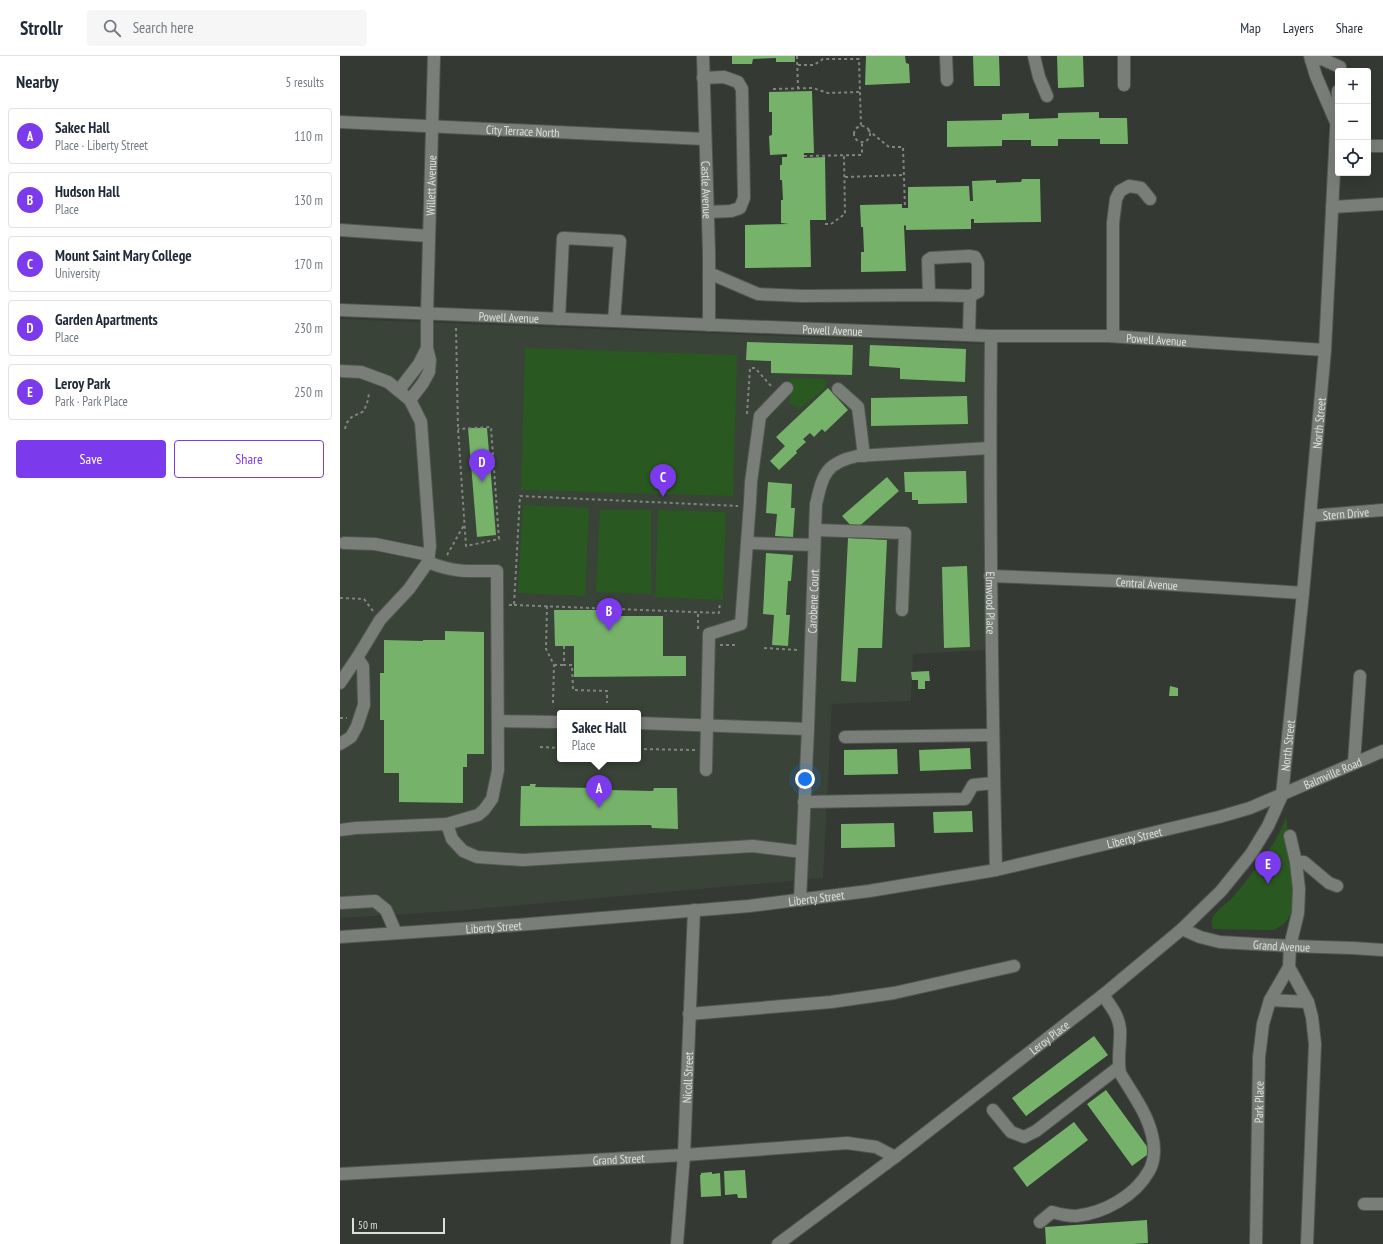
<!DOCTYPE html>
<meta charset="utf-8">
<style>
:root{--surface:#fff;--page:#f6f6f7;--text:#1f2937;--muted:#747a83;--line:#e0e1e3;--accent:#7c3aed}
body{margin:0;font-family:"PT Sans Narrow",sans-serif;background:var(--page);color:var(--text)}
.controls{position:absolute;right:12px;top:12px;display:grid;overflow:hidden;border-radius:4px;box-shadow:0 4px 16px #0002}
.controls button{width:36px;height:36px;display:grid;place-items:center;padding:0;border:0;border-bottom:1px solid var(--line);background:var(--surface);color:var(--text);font:20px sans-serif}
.scale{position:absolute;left:12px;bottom:10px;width:93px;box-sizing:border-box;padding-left:4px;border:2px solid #dce0dc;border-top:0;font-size:11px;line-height:14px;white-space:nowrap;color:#dce0dc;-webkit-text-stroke:3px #343933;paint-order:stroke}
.you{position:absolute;left:465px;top:723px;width:14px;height:14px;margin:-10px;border:3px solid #fff;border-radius:50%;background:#1a73e8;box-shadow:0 0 0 6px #1a73e833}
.badge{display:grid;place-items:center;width:26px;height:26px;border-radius:50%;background:var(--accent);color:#fff;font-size:13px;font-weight:700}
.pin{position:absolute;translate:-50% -33px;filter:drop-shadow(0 1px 2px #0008)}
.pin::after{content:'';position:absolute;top:21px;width:14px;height:12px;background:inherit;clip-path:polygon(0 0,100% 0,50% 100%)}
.popup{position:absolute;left:217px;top:654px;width:84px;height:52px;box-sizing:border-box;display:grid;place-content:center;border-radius:4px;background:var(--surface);filter:drop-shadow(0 1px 3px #0005);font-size:13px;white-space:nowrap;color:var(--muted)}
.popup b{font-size:15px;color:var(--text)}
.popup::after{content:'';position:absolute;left:50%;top:100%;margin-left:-8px;border:8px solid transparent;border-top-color:var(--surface)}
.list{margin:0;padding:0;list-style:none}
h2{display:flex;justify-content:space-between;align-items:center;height:52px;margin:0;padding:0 16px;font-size:17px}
h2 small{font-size:13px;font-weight:400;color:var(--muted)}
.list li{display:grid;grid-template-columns:26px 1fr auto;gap:12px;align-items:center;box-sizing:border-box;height:56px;margin:0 8px 8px;padding:0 8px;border:1px solid var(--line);border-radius:4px}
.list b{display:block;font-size:15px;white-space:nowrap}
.list p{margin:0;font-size:13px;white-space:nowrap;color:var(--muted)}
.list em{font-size:13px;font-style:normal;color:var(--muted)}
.actions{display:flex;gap:8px;padding:12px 16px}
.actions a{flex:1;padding:9px 0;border:1px solid var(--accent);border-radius:4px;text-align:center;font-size:14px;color:var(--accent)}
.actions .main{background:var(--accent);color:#fff}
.icon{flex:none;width:22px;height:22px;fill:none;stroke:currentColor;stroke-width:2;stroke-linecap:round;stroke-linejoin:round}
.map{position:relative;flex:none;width:1043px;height:1188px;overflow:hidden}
header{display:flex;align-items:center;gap:24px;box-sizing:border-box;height:56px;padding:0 20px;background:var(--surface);border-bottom:1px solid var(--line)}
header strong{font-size:19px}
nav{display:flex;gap:22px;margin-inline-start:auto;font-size:14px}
.search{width:280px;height:36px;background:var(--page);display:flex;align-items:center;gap:10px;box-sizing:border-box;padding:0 14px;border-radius:4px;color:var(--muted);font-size:15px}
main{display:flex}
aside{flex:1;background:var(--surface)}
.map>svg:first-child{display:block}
.built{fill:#394337;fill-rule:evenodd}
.green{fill:#2a5821}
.building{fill:#76b26a}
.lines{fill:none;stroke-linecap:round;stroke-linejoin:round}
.minor-casing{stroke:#525651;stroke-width:14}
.path{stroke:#818580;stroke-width:2;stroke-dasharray:3 3;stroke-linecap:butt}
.minor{stroke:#797f78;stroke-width:12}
.labels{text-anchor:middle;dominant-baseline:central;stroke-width:4;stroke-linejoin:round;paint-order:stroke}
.street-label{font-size:12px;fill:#dce0dc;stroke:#343933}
</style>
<header>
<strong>Strollr</strong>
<div class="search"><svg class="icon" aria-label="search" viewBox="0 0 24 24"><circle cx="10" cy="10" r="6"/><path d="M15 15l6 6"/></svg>Search here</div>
<nav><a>Map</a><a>Layers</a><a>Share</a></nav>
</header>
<main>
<aside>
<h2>Nearby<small>5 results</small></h2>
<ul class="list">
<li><span class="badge">A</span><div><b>Sakec Hall</b><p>Place · Liberty Street</p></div><em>110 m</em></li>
<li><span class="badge">B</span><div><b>Hudson Hall</b><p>Place</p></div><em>130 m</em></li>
<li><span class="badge">C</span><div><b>Mount Saint Mary College</b><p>University</p></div><em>170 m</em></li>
<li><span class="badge">D</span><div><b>Garden Apartments</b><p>Place</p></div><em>230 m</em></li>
<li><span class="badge">E</span><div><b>Leroy Park</b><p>Park · Park Place</p></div><em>250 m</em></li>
</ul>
<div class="actions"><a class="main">Save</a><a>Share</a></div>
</aside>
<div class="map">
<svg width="1043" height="1188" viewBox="0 0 1043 1188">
<rect width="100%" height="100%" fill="#343933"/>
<path class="built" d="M0 263 645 288 646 594 573 598 571 645 492 648 483 822 114 855 0 862ZM220 657H298V703H220Z"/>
<path class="green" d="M185 292 397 299 393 440 181 434Z
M450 322 486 323 485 333 459 353 450 347Z
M183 449 249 452 245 540 178 537Z
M260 454H311V538L256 536Z
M318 454 386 456 383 544 315 541Z
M946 761C948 781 959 843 950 859 947 866 941 870 934 874L873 873C871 869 871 863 874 859 879 852 888 847 894 840 913 816 936 790 946 761Z"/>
<path class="building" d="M392 0H455V6H436V2L413 3 412 8H392Z
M526 0H565L566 7 569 8 570 27 525 29Z
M633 0H659L660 30H634Z
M717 0H743L744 31 718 32Z
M472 35 474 97H464V102L485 101 486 164H470L471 211 405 212V169L449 168 441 167V144H443L442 124H440V109H442V101H447V98L430 99 429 80 432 79V56H429V36Z
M759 56V62H787L788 88H760V83H718V90H691V84H662V90L607 91V65L662 64V58L689 57V63L718 62V57Z
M682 123H700L701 166 634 167V163H631V173L566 174V170L564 169 566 215 521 216V196H524L523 171H521L520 149 562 148V152H568V131L629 130 630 145H633L632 125 656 124V127L681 126Z
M407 286 513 289 512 319 431 317V305L406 304Z
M530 289 626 293 625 326 560 323V312L529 310Z
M488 332 508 354 485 376 482 373 474 381 470 377 463 383 466 386 456 395 457 397 439 414 430 405 445 390 436 381Z
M627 340 628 368 531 370V342Z
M128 372H147L156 479 137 481Z
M626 415 627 447 578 448V444H572V436H565L564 416Z
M547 421 559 435 515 474 502 460Z
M428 426 452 428 451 452H455L453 481 435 480 437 458 426 457Z
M508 482 547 484 542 592H518L516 626 501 625Z
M426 497 453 499 451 525H448L446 559H450L448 590 432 589 434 559 423 558Z
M627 510 630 591 604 592 602 511Z
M214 554H266V560H323V600H346V620L234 621V590H215Z
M105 575 144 576V698H127V711H123V747L59 746V717H44V664H40V617H44V584L83 585V584H105Z
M589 615 590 625H585V633H578V624H572L571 616Z
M830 630 838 632V640H829Z
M630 692 631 713 580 715 579 694Z
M557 693 558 718 504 719V694Z
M190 728H196L195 731 256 732 261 728H266L270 734 313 735 314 732H337L338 773 312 772 311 769 180 770 181 730H190Z
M632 755 633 776 594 777 593 756Z
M554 767 555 791 501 792V768Z
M754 980 768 999 686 1060 672 1042Z
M766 1034 811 1096 792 1110 747 1048Z
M734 1066 748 1084 687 1131 673 1112Z
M405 1114 407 1142H398L397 1138 385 1139 384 1115Z
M372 1116V1118L380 1117 381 1140 361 1141 360 1119H361V1117Z
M807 1164 808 1187 792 1188H706L705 1171Z"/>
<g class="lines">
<g class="minor-casing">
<g id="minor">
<path id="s1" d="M363 0 369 196V269"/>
<path d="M606 0 607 24"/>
<path d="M694 0 699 21 707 40"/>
<path d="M784 0V29"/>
<path d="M970 0 976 20 995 64"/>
<path d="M971 4 982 3 1000 11"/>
<path d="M363 22 384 21 398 26 402 33 404 142 400 152 391 155 368 156"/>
<path id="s2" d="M0 66 365 83"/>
<path d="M1028 90H1043"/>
<path d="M992 151 1043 148"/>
<path d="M0 174 89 180"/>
<path d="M369 217 418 238 462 240 589 239 630 240 629 279"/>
<path d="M589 239 588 204 591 202 629 200 635 201 638 207V236L630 240"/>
<path id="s3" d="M0 254 651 280H768L985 294"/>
<path d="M219 263 223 182 280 185 274 265"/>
<path id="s4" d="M651 280C649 458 652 636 656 814"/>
<path d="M773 280V167L776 143 780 135 789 130 801 132 810 143"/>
<path d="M0 315 21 316 48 326 70 344 81 366 90 490 88 506 69 533 40 564 17 602 0 627"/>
<path d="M498 333 518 351 524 400"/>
<path d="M59 334 79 308 87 292"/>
<path id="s5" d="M70 344 83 327 89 316 90 304 87 292V258L94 0"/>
<path id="s6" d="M970 460 1043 454"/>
<path d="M475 474 565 477 562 554"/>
<path d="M4 487 35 488 89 499"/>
<path d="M407 487 474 489"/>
<path id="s7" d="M650 520 776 525 963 537"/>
<path d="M158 665 220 666"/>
<path d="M298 667 468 673"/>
<path d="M505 681 653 679"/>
<path d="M0 688 11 681 17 670 24 649 23 610 17 602"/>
<path d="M1014 707 1020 620"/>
<path d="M366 714 369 578 401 568 410 446 411 426 420 360 447 332"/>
<path d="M464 746 625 743 633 729 654 727"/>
<path d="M107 768 112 783 123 795 137 801 183 804 413 790 462 796"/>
<path d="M0 774 16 772 107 768 138 759 144 754 152 743 158 714 157 515C130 515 114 517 88 506"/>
<path d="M956 806H964L989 827 997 830"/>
<path id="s8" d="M460 844 468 673 476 448C483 419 485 407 517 400L649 392"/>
<path d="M0 847 35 845 46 854 56 877"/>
<path id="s9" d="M842 873 860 881 880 886 950 890 1013 892 1043 894"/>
<path id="s10" d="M0 881 177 869 409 850 529 835 656 814 879 761 910 752 1043 695"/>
<path d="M949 911 968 946 972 961 975 988 967 1188"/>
<path d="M930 944 968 946"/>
<path d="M349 958 491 946 554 937 674 910"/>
<path d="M653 1054 671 1076 684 1081 696 1075 779 1011"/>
<path id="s11" d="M0 1118 344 1099 507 1087 536 1091 555 1101"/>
<path d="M1024 1148H1043"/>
<path d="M700 1166 712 1156C719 1158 728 1160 736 1160 764 1157 795 1140 809 1115 815 1105 815 1090 812 1079 807 1057 792 1037 780 1017 777 1003 781 987 780 973 779 960 770 949 763 939"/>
<path id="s12" d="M337 1188 344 1099 354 854"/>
<path id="s13" d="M438 1188 555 1101 763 939 842 873 881 835 911 798 928 770 942 739 963 537 985 294 998 35"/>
<path id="s14" d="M916 1188 919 1001 923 968 930 944 949 911 950 890 958 857 959 833 956 806 950 780"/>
</g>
</g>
<path class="path" d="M457 0 458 32
M458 9H474L483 3H519L521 70
M433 33 473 32 488 37 519 36
M514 78a8 8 0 1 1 16 0a8 8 0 1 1-16 0Z
M528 74 549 91H563L565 152
M464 100 521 99 522 98V86
M505 121 564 119
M485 168H491L505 158 504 100
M116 272 118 373 126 490 159 483 151 371 118 373
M407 358 410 312H415L432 331
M5 373C8 360 13 361 24 355L28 344 29 337
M107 499 124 469
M0 542 24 543 33 555
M169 549H174L180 440 398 450
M174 549 379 557 380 546
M207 550 206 593 214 609 213 647
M358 573V556
M380 589H396
M224 590V609H232L233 634 267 635V647
M424 592 458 594
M214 609H224
M0 662H7
M200 691 220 692
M298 693 355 694"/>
<use href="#minor" class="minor"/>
</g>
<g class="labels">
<g class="street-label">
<text stroke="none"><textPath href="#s2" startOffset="183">City Terrace North</textPath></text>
<text stroke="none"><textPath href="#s5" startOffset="221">Willett Avenue</textPath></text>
<text stroke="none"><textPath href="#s1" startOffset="134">Castle Avenue</textPath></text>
<text stroke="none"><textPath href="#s3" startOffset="169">Powell Avenue</textPath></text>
<text stroke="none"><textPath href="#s3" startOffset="493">Powell Avenue</textPath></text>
<text stroke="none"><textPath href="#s3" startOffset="817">Powell Avenue</textPath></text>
<text stroke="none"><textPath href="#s13" startOffset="1055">North Street</textPath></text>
<text stroke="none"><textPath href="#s6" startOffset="36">Stern Drive</textPath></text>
<text stroke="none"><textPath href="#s7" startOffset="157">Central Avenue</textPath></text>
<text stroke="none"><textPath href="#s8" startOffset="299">Carobene Court</textPath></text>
<text stroke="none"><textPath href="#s4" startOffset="267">Elmwood Place</textPath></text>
<text stroke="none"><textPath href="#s13" startOffset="731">North Street</textPath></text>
<text stroke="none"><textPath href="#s10" startOffset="1011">Balmville Road</textPath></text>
<text stroke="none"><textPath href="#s10" startOffset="802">Liberty Street</textPath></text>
<text stroke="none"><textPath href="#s10" startOffset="478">Liberty Street</textPath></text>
<text stroke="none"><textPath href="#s10" startOffset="154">Liberty Street</textPath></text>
<text stroke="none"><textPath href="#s9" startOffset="102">Grand Avenue</textPath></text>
<text stroke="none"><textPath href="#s13" startOffset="341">Leroy Place</textPath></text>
<text stroke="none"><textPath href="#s12" startOffset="167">Nicoll Street</textPath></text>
<text stroke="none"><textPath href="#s14" startOffset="142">Park Place</textPath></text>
<text stroke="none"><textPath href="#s11" startOffset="279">Grand Street</textPath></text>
</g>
</g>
</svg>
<div class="controls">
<button>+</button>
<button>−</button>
<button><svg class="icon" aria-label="locate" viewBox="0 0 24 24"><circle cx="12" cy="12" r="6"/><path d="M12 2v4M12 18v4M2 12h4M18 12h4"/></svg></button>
</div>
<div class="scale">50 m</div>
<div class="you"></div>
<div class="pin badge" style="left:259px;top:752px">A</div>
<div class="popup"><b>Sakec Hall</b>Place</div>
<div class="pin badge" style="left:269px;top:575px">B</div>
<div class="pin badge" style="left:323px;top:441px">C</div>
<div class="pin badge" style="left:142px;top:426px">D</div>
<div class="pin badge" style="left:928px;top:828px">E</div>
</div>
</main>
